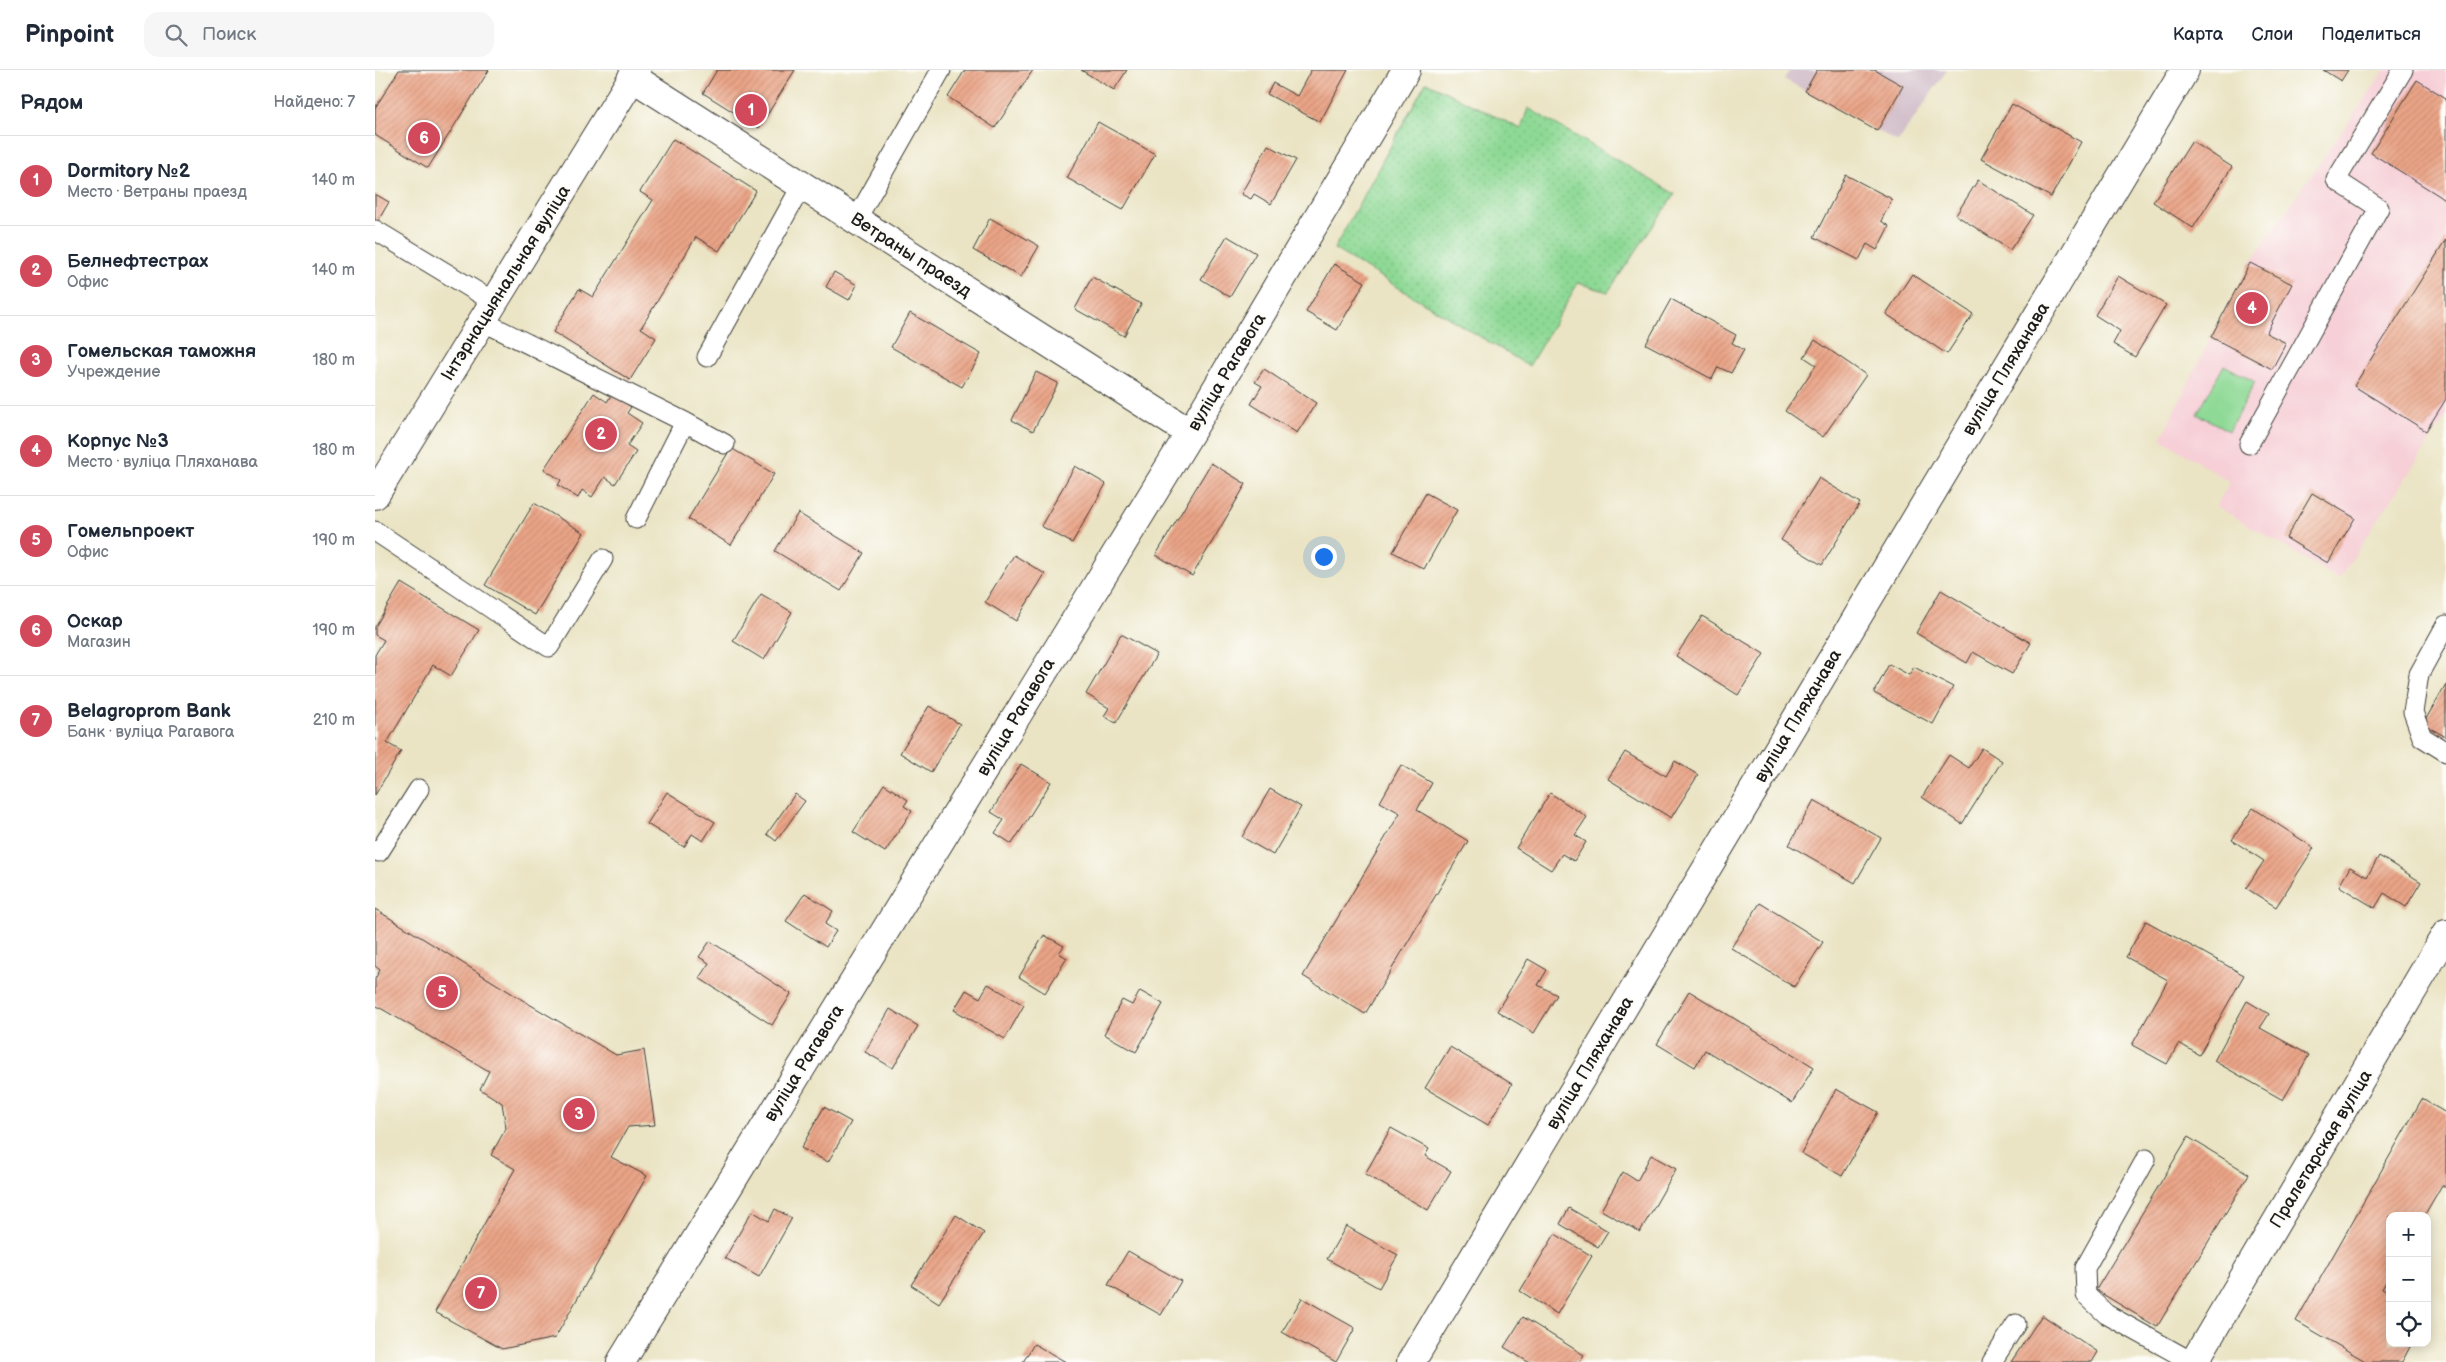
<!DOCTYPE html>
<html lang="ru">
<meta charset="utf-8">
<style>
:root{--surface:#fff;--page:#f6f6f7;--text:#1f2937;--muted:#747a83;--line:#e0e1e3;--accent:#d1495b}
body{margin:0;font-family:"Balsamiq Sans",sans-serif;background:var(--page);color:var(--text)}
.controls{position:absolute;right:15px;bottom:15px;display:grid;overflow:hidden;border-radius:10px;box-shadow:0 2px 12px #0003}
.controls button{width:45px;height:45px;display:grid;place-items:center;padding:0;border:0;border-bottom:1px solid var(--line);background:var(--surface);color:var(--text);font:25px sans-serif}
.you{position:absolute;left:948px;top:486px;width:18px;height:18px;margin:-12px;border:4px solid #fff;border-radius:50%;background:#1a73e8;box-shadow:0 0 0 8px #1a73e833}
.badge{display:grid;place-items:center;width:32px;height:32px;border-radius:50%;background:var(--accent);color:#fff;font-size:16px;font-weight:700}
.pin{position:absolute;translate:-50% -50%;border:2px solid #fff;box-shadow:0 1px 5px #0006}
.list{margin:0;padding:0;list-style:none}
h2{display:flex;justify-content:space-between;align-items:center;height:65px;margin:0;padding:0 20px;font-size:21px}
h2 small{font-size:16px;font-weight:400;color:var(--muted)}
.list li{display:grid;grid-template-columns:32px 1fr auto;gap:15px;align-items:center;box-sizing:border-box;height:90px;padding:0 20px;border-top:1px solid var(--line)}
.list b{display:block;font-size:19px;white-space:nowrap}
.list p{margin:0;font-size:16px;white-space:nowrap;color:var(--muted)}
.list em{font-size:16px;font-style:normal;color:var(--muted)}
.icon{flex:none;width:28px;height:28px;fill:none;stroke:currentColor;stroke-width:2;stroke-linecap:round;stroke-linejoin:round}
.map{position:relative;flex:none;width:2071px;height:1292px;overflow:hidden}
header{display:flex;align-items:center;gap:30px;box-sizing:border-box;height:70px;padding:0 25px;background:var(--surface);border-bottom:1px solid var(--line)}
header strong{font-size:24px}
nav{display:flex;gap:28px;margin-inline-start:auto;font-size:18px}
.search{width:350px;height:45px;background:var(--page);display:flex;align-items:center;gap:12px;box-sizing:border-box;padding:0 18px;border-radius:15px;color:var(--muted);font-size:19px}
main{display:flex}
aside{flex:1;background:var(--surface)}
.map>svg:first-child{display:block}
.built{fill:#f6cfd7}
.industrial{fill:#d1bdc9}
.grass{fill:url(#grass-dots);stroke:#557a58}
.park{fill:#8ed995;stroke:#557a58}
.building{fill:url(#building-hatch)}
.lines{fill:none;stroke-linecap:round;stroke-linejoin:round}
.lane-casing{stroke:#3b3a35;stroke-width:21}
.street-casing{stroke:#3b3a35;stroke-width:30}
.primary-casing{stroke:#3b3a35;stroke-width:30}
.lane{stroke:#fff;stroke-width:19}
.street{stroke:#fff;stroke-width:28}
.primary{stroke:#fff;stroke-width:28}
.labels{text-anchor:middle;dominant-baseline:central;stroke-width:4;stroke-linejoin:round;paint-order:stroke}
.street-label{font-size:18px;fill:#1c1c1c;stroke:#fdfcf7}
</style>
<header>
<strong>Pinpoint</strong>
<div class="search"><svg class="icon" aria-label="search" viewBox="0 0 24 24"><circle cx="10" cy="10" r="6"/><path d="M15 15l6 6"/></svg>Поиск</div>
<nav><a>Карта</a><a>Слои</a><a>Поделиться</a></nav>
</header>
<main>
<aside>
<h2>Рядом<small>Найдено: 7</small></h2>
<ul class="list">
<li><span class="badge">1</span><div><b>Dormitory №2</b><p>Место · Ветраны праезд</p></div><em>140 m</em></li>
<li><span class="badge">2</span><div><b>Белнефтестрах</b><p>Офис</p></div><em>140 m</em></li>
<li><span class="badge">3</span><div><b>Гомельская таможня</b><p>Учреждение</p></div><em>180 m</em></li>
<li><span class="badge">4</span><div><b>Корпус №3</b><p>Место · вуліца Пляханава</p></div><em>180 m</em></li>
<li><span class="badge">5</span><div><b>Гомельпроект</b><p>Офис</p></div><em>190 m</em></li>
<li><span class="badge">6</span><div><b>Оскар</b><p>Магазин</p></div><em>190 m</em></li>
<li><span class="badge">7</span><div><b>Belagroprom Bank</b><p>Банк · вуліца Рагавога</p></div><em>210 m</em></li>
</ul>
</aside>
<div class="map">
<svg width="2071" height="1292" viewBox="0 0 2071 1292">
<defs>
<pattern id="grass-dots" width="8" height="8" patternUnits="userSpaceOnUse" patternTransform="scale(1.25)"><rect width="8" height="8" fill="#8ed995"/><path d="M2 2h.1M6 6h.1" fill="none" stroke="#7aba80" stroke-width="1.8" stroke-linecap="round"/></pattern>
<pattern id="building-hatch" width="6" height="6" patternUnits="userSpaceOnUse" patternTransform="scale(1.25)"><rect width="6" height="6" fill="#eaa487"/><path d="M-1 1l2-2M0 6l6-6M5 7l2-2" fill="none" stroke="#c88d74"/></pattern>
</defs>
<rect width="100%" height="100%" fill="#fdfcf7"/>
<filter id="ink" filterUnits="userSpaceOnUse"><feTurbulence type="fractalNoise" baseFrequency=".02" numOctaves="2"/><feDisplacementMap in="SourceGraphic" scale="10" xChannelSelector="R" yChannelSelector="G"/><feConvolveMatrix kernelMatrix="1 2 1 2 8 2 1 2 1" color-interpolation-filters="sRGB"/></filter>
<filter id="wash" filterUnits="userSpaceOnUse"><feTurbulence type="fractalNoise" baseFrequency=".0096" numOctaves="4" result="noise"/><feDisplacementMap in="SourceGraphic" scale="20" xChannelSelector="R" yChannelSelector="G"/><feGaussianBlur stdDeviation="1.12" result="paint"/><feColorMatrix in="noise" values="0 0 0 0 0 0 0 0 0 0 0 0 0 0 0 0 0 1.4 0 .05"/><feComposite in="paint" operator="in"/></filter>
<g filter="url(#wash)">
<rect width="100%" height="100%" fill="#eae4c4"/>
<path class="built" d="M2010 0H2067L2071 3V347L1964 509 1841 436 1855 412 1786 369 1836 267 1875 193Z"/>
<path class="industrial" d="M1415 0H1572L1523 72 1409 9Z"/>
<path class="grass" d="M1051 12 1146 59 1153 38 1300 124 1233 222 1203 213 1154 296 959 179Z"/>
<path class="park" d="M1849 295 1880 312 1854 361 1822 344Z"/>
<g id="blocks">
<path class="building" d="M24 0H114L53 98 0 65V38Z
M342 0H420L384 58 328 23Z
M590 0H658L620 58 573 27Z
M706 0H752L739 20Z
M936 0H973L945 52 892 24 898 13 922 26Z
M1442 0H1500L1528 16 1502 61 1430 21Z
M1948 0H1973L1966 11Z
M2042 10 2071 28V130L1996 83Z
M1637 34 1706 72 1676 127 1606 89Z
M723 52 780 84 748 140 692 108Z
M298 69 381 121 344 181 321 167 266 258 281 268 255 310 178 262 204 219 218 227 278 130 265 122Z
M1817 71 1857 97 1818 158 1778 132Z
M893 75 921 90 896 134 879 124 876 129 866 124Z
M1471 105 1517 129 1506 151 1514 156 1502 180 1492 174 1484 190 1439 167Z
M1603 110 1658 145 1635 180 1581 145Z
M0 124 14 132 0 156Z
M615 148 664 176 646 207 598 180Z
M852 166 881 183 855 227 826 209Z
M2071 170V329L2051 361 1979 316Z
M1875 193 1917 214 1891 263 1911 273 1897 299 1836 267Z
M959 194 990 212 962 260 931 242Z
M459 202 482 215 474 230 451 217Z
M1537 204 1598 244 1572 284 1511 244Z
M1743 206 1791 235 1760 287 1738 274 1745 261 1720 245Z
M717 207 766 234 749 266 700 239Z
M1296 229 1361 265 1357 273 1369 280 1356 303 1343 297 1337 309 1271 274Z
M535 243 606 284 587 317 516 277Z
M1440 270 1491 305 1448 367 1410 341 1441 295 1429 287Z
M889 299 941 333 922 363 876 334 887 316 880 312Z
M661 302 683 313 658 361 637 350Z
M219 323 232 332 237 324 256 337 252 343 267 353 252 376 261 382 240 414 230 407 217 427 207 420 203 428 183 415 186 410 169 399Z
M356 378 399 404 356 475 313 449Z
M836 393 871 414 817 506 781 485Z
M700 396 731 414 697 473 666 456Z
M1444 408 1485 433 1447 495 1406 470Z
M1051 423 1082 440 1049 499 1018 482Z
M1937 423 1980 448 1953 493 1911 468Z
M159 433 209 463 160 545 110 515Z
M423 443 489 483 466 521 400 481Z
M639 485 670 504 641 551 610 532Z
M26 513 104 560 76 606 58 595 12 673 26 681 0 725V585L9 570 0 565V557Z
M1566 520 1656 573 1637 604 1598 582 1592 593 1541 563Z
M386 524 417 542 389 590 358 571Z
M1327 546 1389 584 1363 625 1301 586Z
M746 564 782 584 741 653 729 646 734 638 711 624Z
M1514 594 1534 605 1539 597 1578 617 1558 654 1499 623Z
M2071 614V667L2048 654Z
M554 636 585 654 556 702 525 683Z
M1607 678 1627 691 1587 754 1547 727 1574 685 1594 698Z
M1250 682 1291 706 1300 691 1323 705 1296 748 1233 709Z
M646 694 676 712 637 774 620 763 629 750 616 742Z
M1026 695 1057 713 1042 740 1093 771 990 944 928 906 1025 743 1005 732Z
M509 714 533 730 529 736 537 741 510 782 478 762Z
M895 719 926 737 898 785 867 767Z
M292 722 340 752 328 771 317 764 309 777 272 754Z
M1175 723 1212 747 1200 765 1211 772 1199 791 1187 784 1176 800 1141 778Z
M420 724 430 731 401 771 392 764Z
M1439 730 1506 768 1480 813 1414 775Z
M1878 738 1939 778 1901 837 1871 818 1889 791 1857 770Z
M2004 786 2046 812 2031 837 2009 823 2000 838 1964 816 1975 797 1992 807Z
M430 823 458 841 450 854 461 861 451 877 411 851Z
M1385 833 1448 872 1419 917 1356 878Z
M0 839 154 934 241 985 269 980 280 1055 253 1057 236 1087 272 1106 180 1268 127 1279 60 1242 140 1099 116 1085 131 1058 127 1033 105 1019 114 1001 0 935V909L5 900 0 896Z
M1771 851 1869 905 1824 985 1804 973 1792 994 1757 975 1793 910 1751 887Z
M669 865 689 876 684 883 692 888 670 923 644 907Z
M335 871 416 924 397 955 324 908 334 893 324 887Z
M1153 889 1172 900 1163 915 1182 925 1159 963 1122 941Z
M613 914 649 935 630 969 579 940 591 920 605 928Z
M765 921 788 934 761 982 729 964 747 930 757 935Z
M1314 921 1439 997 1417 1033 1330 980 1320 997 1282 974Z
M1872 931 1894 944 1885 958 1934 985 1908 1030 1839 991Z
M515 939 543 956 518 998 490 982Z
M1075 977 1137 1014 1113 1055 1050 1018Z
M1461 1019 1503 1042 1467 1106 1426 1083Z
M2047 1029 2071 1043V1117L2067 1115 2049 1146H2015V1205L2007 1219 2015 1223V1273H2037L2027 1292H1992L1921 1251Z
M449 1037 476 1052 453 1092 426 1078Z
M1016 1058 1054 1079 1050 1086 1076 1101 1053 1140 990 1104Z
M1813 1067 1874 1104 1782 1257 1721 1220Z
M1276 1085 1301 1099 1265 1162 1226 1140 1248 1102 1262 1111Z
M1194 1138 1233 1161 1223 1177 1185 1154Z
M400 1139 417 1148 384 1207 350 1188 377 1141 394 1151Z
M581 1145 609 1163 564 1233 536 1215Z
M971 1156 1023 1185 1004 1218 952 1189Z
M1180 1164 1217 1186 1182 1244 1145 1221Z
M753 1181 806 1211 786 1245 733 1215Z
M927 1228 980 1258 961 1292 907 1262Z
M1667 1245 1723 1282 1717 1292H1636Z
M1148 1247 1209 1285 1204 1292H1153L1129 1277Z
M659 1274 691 1292H648Z"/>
</g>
</g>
<g filter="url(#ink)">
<use href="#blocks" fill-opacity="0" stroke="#3b3a35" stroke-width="1"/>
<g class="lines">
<g class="lane-casing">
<path id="lane" d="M481 150 566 0
M0 160 119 232
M107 251 310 352 261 449
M332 287 427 115
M310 352 350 374
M1874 374 2004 138 1961 110 2028 0
M0 461 174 577 228 489
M2071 555 2044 604 2038 642 2047 667 2071 682
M0 780 4 782 44 719
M1771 1089 1710 1198 1711 1225 1731 1244 1817 1292
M1617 1292 1641 1254"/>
</g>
<g class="street-casing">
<path id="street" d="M257 7 815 363
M246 1292 815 363 1031 0
M1036 1292 1810 0"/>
</g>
<g class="primary-casing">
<path id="primary" d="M0 425 262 0
M1819 1292 2071 864"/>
</g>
<use href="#lane" class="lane"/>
<use href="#street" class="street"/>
<use href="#primary" class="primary"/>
</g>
</g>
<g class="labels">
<g class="street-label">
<text transform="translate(536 185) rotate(33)">Ветраны праезд</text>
<text transform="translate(131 213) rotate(-58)">Інтэрнацыянальная вуліца</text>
<text transform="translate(1631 299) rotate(-59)">вуліца Пляханава</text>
<text transform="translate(852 302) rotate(-59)">вуліца Рагавога</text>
<text transform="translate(1423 646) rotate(-59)">вуліца Пляханава</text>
<text transform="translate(641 647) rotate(-59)">вуліца Рагавога</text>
<text transform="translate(429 993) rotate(-58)">вуліца Рагавога</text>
<text transform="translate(1215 993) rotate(-59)">вуліца Пляханава</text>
<text transform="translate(1946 1079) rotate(-59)">Пралетарская вуліца</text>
</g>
</g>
</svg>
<div class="controls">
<button>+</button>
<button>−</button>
<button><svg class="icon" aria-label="locate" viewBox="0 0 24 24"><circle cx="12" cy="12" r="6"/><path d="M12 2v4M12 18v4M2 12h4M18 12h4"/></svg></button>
</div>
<div class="you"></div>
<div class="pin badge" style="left:376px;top:40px">1</div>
<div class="pin badge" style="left:226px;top:364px">2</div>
<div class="pin badge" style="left:204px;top:1044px">3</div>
<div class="pin badge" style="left:1877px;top:238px">4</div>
<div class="pin badge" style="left:67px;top:922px">5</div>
<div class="pin badge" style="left:49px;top:68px">6</div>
<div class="pin badge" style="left:106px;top:1223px">7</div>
</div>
</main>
